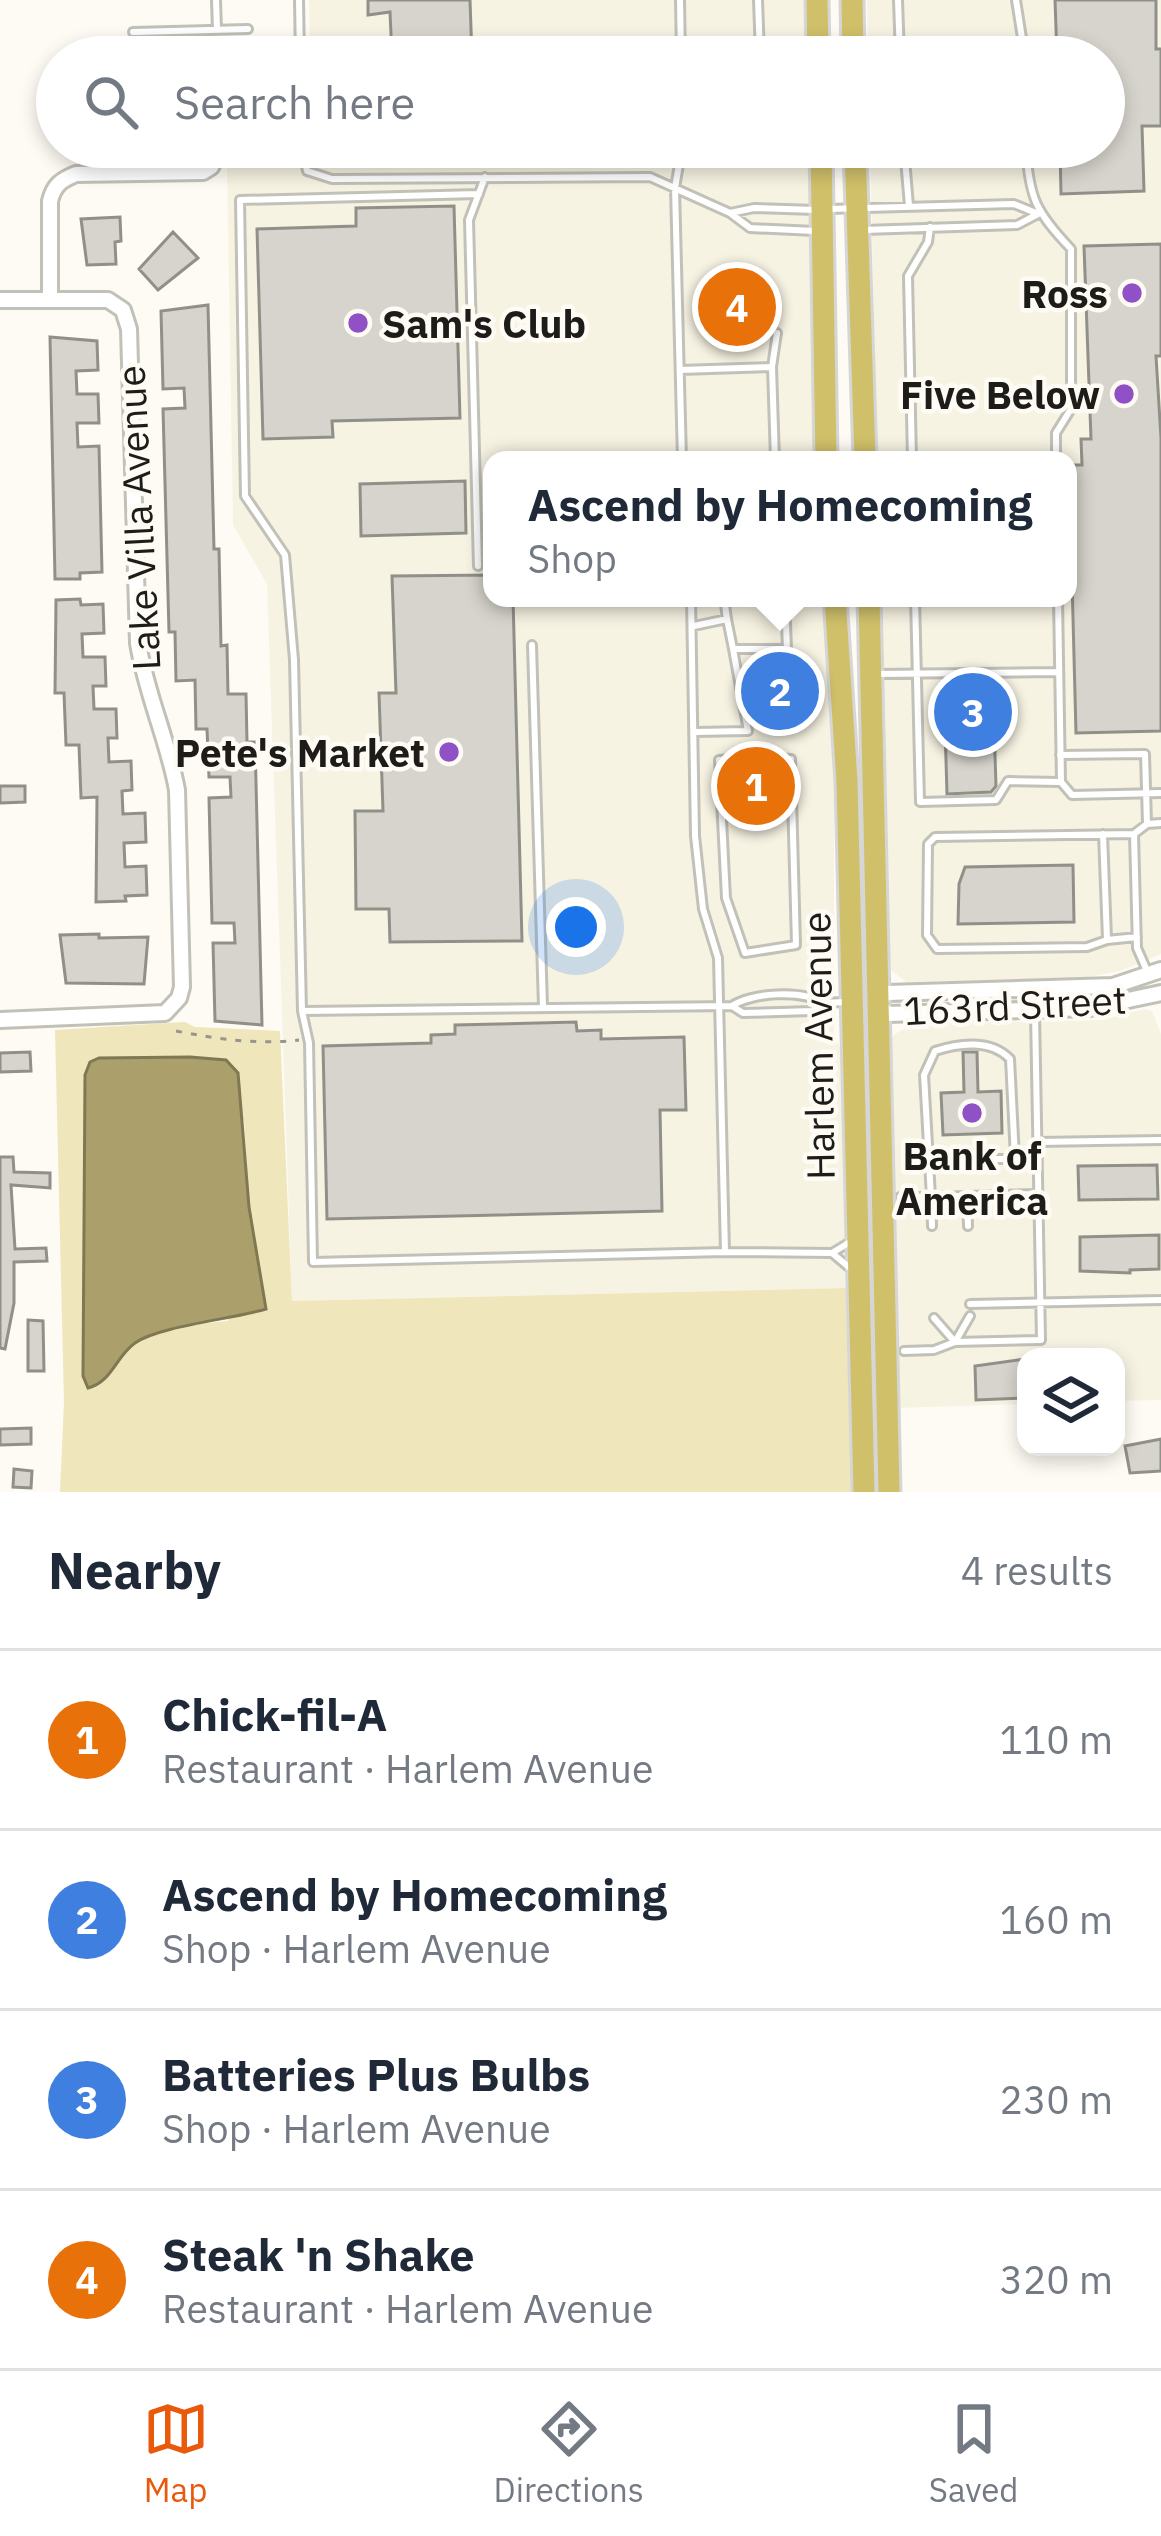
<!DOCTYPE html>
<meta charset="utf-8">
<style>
:root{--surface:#fff;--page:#f2f2f3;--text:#1f2937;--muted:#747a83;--line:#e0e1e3;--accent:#ea580c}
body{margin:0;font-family:"IBM Plex Sans",sans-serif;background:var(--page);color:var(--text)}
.controls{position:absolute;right:36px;bottom:36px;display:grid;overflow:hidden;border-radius:24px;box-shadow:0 6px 18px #0003}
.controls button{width:108px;height:108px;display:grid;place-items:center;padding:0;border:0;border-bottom:3px solid var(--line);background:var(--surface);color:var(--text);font:60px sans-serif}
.you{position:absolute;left:576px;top:927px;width:42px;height:42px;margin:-30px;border:9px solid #fff;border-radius:50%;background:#1a73e8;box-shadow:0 0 0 18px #1a73e833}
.badge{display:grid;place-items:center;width:78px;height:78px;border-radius:50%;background:var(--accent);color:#fff;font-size:39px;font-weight:700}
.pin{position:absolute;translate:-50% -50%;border:6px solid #fff;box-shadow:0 3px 12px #0006}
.popup{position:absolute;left:483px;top:451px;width:594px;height:156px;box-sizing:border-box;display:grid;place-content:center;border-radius:24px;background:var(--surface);filter:drop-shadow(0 3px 9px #0005);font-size:39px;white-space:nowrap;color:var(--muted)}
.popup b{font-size:45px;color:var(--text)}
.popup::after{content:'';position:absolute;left:50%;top:100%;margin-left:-24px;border:24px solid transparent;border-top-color:var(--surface)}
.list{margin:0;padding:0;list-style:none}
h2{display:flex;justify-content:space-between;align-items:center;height:156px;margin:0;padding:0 48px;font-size:51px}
h2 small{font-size:39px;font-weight:400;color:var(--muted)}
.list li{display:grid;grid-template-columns:78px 1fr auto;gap:36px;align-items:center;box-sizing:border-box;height:180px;padding:0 48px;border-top:3px solid var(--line)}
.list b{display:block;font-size:45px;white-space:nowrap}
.list p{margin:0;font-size:39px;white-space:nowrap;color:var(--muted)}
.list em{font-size:39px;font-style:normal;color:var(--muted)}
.icon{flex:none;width:66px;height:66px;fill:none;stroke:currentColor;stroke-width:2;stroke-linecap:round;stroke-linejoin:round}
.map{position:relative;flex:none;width:1161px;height:1492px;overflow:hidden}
.search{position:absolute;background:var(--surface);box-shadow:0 6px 18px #0003;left:36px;right:36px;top:36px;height:132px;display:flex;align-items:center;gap:30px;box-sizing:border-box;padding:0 42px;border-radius:66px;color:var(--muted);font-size:45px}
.sheet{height:876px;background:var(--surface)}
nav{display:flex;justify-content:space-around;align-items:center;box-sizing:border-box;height:168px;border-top:3px solid var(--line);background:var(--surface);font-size:33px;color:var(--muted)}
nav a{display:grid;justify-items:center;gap:6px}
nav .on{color:var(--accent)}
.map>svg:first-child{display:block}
.built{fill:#f7f3e3}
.green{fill:#efe6bc;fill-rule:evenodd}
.water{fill:#ab9f6c;stroke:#807853;stroke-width:3}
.building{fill:#d6d4cc;stroke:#919088;stroke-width:3}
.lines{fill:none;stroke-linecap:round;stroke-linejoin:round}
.service-casing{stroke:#c2c1b8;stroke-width:12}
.minor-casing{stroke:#c2c1b8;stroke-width:20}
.primary-casing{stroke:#d6d6d6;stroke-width:27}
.path{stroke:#97958f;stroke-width:3;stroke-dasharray:6 9;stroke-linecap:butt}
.service{stroke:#fff;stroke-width:6}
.minor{stroke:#fff;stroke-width:14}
.primary{stroke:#d0c06a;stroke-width:21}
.poi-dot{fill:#9051c6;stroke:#fdfbf3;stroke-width:4.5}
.labels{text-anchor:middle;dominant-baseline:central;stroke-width:9;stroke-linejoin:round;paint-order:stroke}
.poi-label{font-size:39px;font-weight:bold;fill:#1d1c19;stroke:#fdfbf3;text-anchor:end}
.street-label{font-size:39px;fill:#1d1c19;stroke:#fdfbf3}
</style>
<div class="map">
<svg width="1161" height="1492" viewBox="0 0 1161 1492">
<rect width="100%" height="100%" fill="#fdfbf3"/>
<path class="built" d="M309 0H804L806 57H310Z
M867 0H1161V954L1120 971 1077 979 906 982 887 967 876 598H1068V460H877L870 147H1104V57H868Z
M312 147H808L816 460H492V598H827L834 769V1034L841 1050 846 1288 292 1301 267 584 233 525 227 160 312 158Z
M1144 1009 1152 1011 1161 1034V1400L1116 1401V1357H1026V1404L894 1408 885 1047 895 1034 912 1024 1102 1020Z"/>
<path class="green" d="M185 1022 195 1027 280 1031 292 1301 846 1288 851 1492H60L64 1402 55 1030ZM85 1075 244 1120 249 1207 228 1321C200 1324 159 1326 135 1343 116 1356 112 1382 87 1388L83 1376Z"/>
<path class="water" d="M190 1057 226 1060 238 1073 249 1207 266 1309C233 1319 159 1326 135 1343 116 1356 112 1382 88 1388L83 1376 85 1075 90 1062 99 1058Z"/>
<path class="building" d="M368 0H470L472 57H392L390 12 368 15Z
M1055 0H1156V49H1161V126H1142L1144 191 1061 194 1060 147H1104V57H1057Z
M454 206 460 418 332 421 333 437 263 439 257 229 356 226V208Z
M120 217 121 241 115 242 116 264 87 265 81 219Z
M173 232 198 258 158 290 139 269Z
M1161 244V356H1156L1161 438V731L1076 733 1069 465H1082L1081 439H1091L1084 246Z
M760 293V321H715L714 294Z
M208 305 214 549H219L221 646 227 645 228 694H246L247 742H255L262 1025 215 1021 213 943H235L234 923H212L209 798 231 797 230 777H209L207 729H196L195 680 176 681 175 632H169L163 409 185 408 184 388 163 389 161 311Z
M50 337 97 341 98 370 76 371 77 394H98L99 423H77L78 447 99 446 102 572 80 573V579H55Z
M465 481 466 533 361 536 360 484Z
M492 575V598H513L522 941 390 942 389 909H356L355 811H383L379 693H396L392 576Z
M80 599 81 605 103 604 104 633 82 634 83 657H105L106 686H93L94 709H116L117 738H108L109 762 131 761 132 790 122 791 123 814 145 813 146 842 124 843 125 867 146 866 147 895 125 896 126 901 96 902 97 797 81 798 79 745H66L64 693H55L56 600Z
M795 671 796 722 761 723 760 672Z
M993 692 996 786 991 792 947 794 944 693Z
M774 766 775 777 784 778 785 810 729 809 727 777 733 772Z
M0 786H25V802L0 803Z
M1073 865 1074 922 958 924 959 884 965 867Z
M99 934V938L148 937 144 984 66 983 60 935Z
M576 1022 577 1031 601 1030V1039L684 1037 686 1110H660L662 1211 327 1219 323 1046 431 1043V1035L455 1034V1025Z
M30 1052 31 1071 0 1072V1053Z
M963 1052H977L978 1092 1001 1091 1002 1133 943 1135 941 1093 964 1092Z
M0 1157H13L14 1172 50 1173V1188L11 1185 15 1249 46 1248 47 1261 14 1262V1303L5 1349 0 1348Z
M1157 1165 1158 1199 1079 1200 1078 1166Z
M1159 1235V1269L1130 1270V1273L1080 1271V1237Z
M28 1320 43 1321 44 1371H28Z
M1025 1359 1026 1398 976 1400 975 1366Z
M31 1428V1444L0 1445V1429Z
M1161 1439V1471L1130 1473 1125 1446Z
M14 1469 32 1471 31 1488 13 1487Z"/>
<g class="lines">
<g class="service-casing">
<path id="service" d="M216 0 217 30
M299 0 300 57
M680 0 681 57
M898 0 900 57
M1016 0 1025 57
M133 32 248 29
M710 57 760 55 758 0
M302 147 307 171 332 179 650 177 730 213 750 228 815 231
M682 147 675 188 682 460
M904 147 909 206
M1026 147C1029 198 1036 212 1071 249V409L1056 433V460
M479 194 240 200 245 496 285 555 294 660 302 1011 309 1043 313 1262 725 1252 718 958 703 909 695 836 691 598
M829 209 1014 204 1036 213
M730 213 754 208 816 210
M864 230 1017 225 1038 214
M772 367 777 333
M680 370 772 367 775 460
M912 460 908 276 928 242 930 227
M478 566 469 220 485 177
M915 598 920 802 996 800 1008 781 1061 782 1058 598
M727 619 733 649
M694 626 727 619 724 598
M532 645 543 1007
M874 674 1058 672
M695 732 748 731 733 649H787L785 598
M1060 755 1145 754 1147 824
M751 757 791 759 796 945 745 953 726 898 719 760Z
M1061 782 1072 795 1161 793
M1103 834 1107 939
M1134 834 1147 824 1161 823
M1137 937 1107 940 1087 947 937 949 927 935 928 844 935 837 1134 834 1137 948 1148 973
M732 1006C750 993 803 989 821 1003
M302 1011 732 1006 743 1013 813 1011 821 1003 845 1002
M1037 1142 1161 1140
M927 1161 1038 1158
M967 1196 1038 1194
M900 1197H931L932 1226
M968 1226 967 1196 931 1197 924 1075 935 1051C959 1043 991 1039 1010 1059L1015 1158
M850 1242 832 1253 851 1269
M725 1252 832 1253
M970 1304 1161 1300
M934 1318 955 1342 970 1316
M904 1351 934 1350 955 1342 1041 1340 1035 1013"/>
</g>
<g class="minor-casing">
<path id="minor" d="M50 299V201C54 185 61 180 76 174L203 172 211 167 216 157
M0 300H108L123 310 129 329 138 643C146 694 168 740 177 790L182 987 179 998 165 1013 0 1020
M878 1001 887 993 1113 986 1161 970
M877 1002 887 1014 1090 1008 1161 993"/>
</g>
<g class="primary-casing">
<path id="primary" d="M817 0 818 57
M852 0 853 57
M821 147 826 460
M855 147 865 460
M835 598 847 782 864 1492
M869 598 889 1492"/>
</g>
<path class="path" d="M176 1031C218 1039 257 1045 299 1040
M908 1151H913L919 1142"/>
<use href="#service" class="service"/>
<use href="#minor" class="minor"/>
<use href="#primary" class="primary"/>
</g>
<g class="poi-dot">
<circle cx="1132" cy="293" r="12"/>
<circle cx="358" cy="323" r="12"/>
<circle cx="1124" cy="394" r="12"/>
<circle cx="449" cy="752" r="12"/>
<circle cx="972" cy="1113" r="12"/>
</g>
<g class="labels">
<g class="poi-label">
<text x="1108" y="293">Ross</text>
<text x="382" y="323" text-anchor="start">Sam's Club</text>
<text x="1100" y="394">Five Below</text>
<text x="425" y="752">Pete's Market</text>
<text x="972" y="1155" text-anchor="middle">Bank of<tspan x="972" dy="45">America</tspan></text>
</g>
<g class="street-label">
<text transform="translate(138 518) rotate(-93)">Lake Villa Avenue</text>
<text transform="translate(1015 1005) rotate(-3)">163rd Street</text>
<text transform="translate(818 1046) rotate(-91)">Harlem Avenue</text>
</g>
</g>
</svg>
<div class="controls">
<button><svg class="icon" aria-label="layers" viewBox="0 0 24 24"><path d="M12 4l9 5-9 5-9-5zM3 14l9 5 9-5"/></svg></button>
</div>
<div class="you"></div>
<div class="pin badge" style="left:756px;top:786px;background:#e8710a">1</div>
<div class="pin badge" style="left:780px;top:691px;background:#3f7fe0">2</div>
<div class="popup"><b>Ascend by Homecoming</b>Shop</div>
<div class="pin badge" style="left:973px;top:712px;background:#3f7fe0">3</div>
<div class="pin badge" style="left:737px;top:307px;background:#e8710a">4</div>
<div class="search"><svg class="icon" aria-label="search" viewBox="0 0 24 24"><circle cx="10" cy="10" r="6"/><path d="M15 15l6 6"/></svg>Search here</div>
</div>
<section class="sheet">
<h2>Nearby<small>4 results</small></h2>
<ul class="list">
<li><span class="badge" style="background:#e8710a">1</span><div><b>Chick-fil-A</b><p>Restaurant · Harlem Avenue</p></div><em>110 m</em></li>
<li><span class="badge" style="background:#3f7fe0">2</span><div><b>Ascend by Homecoming</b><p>Shop · Harlem Avenue</p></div><em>160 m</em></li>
<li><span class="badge" style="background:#3f7fe0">3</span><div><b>Batteries Plus Bulbs</b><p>Shop · Harlem Avenue</p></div><em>230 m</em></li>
<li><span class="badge" style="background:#e8710a">4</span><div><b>Steak 'n Shake</b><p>Restaurant · Harlem Avenue</p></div><em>320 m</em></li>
</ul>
</section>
<nav>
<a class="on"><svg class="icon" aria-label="map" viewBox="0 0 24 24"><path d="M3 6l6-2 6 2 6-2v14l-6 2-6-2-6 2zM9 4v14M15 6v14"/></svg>Map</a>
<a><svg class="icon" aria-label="directions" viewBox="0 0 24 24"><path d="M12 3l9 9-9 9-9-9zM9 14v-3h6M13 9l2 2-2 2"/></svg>Directions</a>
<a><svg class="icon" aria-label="saved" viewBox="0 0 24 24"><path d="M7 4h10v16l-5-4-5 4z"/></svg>Saved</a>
</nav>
